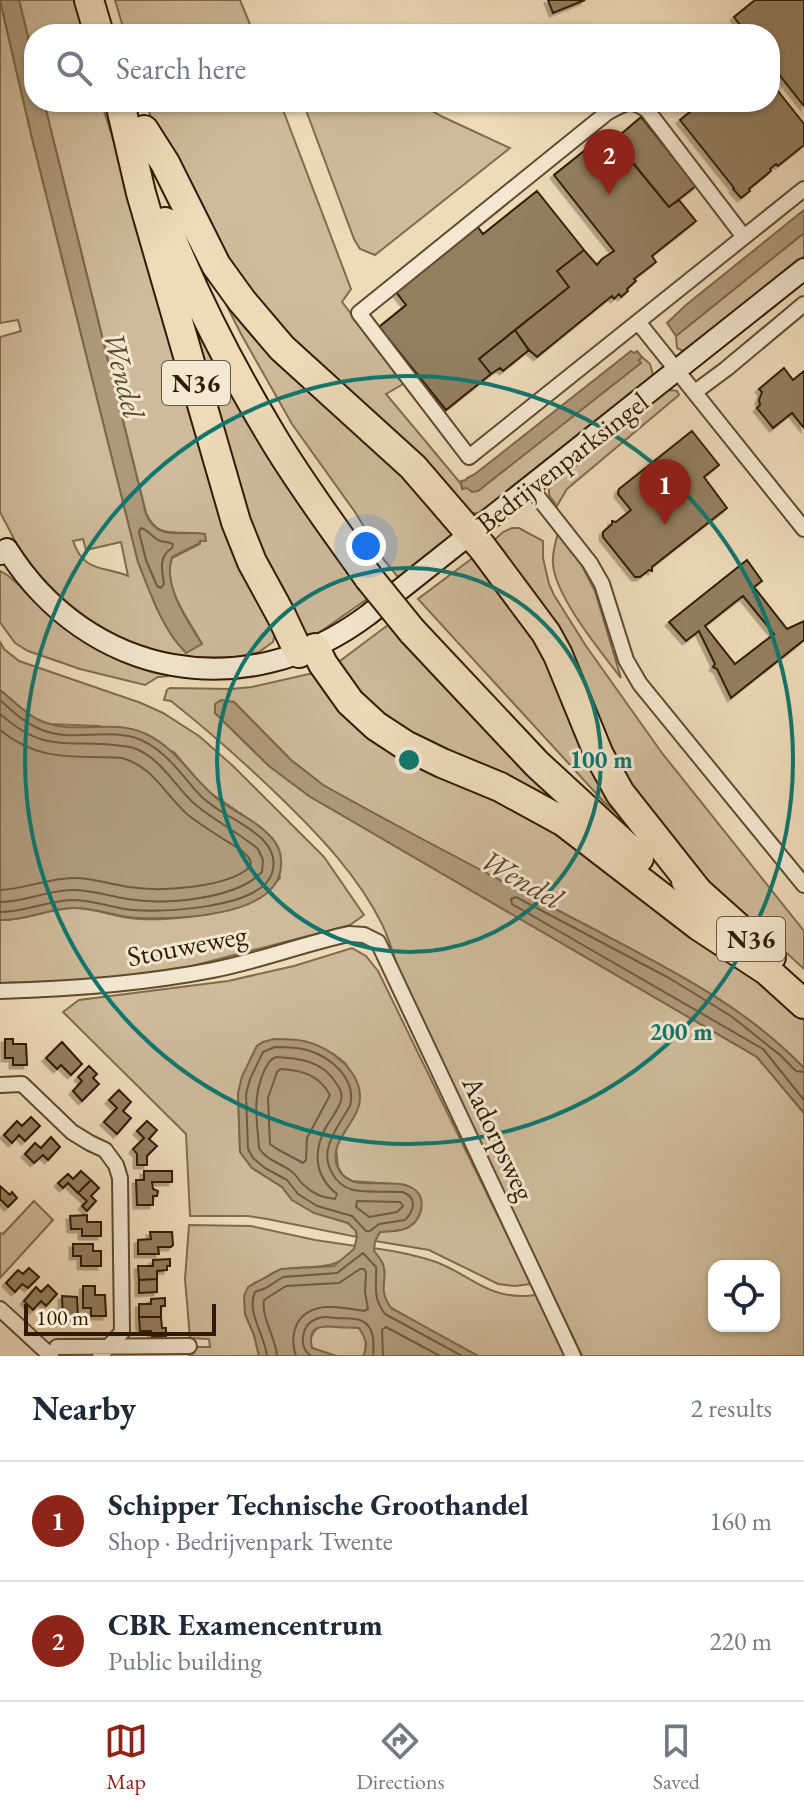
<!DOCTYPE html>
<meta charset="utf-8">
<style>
:root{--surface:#fff;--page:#f6f6f7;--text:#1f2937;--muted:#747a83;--line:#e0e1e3;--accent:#8f2418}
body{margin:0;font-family:"EB Garamond",serif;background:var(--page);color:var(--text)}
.controls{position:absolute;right:24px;bottom:24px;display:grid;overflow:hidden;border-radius:16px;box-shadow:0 2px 6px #0004}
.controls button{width:72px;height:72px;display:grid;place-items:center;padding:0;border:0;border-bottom:2px solid var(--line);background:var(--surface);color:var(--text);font:40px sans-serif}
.scale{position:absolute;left:24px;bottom:20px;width:192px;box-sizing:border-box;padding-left:8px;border:4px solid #311b00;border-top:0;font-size:22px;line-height:28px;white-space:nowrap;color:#311b00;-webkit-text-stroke:6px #f4e8d2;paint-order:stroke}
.you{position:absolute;left:366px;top:546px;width:28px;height:28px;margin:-20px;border:6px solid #fff;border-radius:50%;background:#1a73e8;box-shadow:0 0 0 12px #1a73e833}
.badge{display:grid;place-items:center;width:52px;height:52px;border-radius:50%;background:var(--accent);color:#fff;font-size:26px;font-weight:700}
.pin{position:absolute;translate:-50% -66px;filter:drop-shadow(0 2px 4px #0008)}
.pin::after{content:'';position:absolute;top:42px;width:28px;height:24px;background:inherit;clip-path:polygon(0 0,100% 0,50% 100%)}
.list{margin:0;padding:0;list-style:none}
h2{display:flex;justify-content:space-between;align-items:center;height:104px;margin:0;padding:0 32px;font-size:34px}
h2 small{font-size:26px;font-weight:400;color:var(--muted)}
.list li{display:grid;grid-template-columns:52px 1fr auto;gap:24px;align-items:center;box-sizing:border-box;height:120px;padding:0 32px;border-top:2px solid var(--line)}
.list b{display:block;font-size:30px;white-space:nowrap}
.list p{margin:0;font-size:26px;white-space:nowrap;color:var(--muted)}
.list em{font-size:26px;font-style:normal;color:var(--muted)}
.icon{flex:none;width:44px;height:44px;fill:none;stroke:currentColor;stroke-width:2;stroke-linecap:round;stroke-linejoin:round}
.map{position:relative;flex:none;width:804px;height:1356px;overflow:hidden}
.search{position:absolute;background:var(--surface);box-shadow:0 2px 6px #0004;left:24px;right:24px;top:24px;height:88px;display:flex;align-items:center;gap:20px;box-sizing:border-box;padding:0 28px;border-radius:32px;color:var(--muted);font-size:30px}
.sheet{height:344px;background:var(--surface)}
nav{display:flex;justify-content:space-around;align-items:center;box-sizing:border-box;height:112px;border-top:2px solid var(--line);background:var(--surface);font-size:22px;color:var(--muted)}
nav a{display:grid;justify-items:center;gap:4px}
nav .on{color:var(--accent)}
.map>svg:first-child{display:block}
.green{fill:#cebb9a;stroke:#806b4d;stroke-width:2;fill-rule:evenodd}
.water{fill:#ae9a7a;stroke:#7c6749;stroke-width:2}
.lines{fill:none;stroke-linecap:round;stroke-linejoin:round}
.shore{stroke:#705a3d;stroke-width:2}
.building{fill:#937f60;stroke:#311b00;stroke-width:2;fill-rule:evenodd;filter:url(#shadow)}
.street-casing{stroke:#604b2e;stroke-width:18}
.secondary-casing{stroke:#311b00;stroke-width:24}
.highway-casing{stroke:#311b00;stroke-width:32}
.street{stroke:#f4e8d2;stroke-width:14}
.secondary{stroke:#f4e8d2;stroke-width:20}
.highway{stroke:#eedcb9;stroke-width:28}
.highway-bridge-casing{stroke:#311b00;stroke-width:32;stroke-linecap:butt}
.highway-bridge{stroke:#eedcb9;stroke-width:28}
.ring{fill:none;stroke:#0f766e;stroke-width:4}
.labels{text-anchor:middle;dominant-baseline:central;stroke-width:6;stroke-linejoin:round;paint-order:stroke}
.shield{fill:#f4e8d2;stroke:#6c583f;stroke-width:2}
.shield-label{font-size:26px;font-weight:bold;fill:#311b00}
.street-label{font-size:28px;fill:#311b00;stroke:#f4e8d2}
.water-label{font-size:30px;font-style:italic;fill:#5d472b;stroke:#f4e8d2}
.centre{fill:#0f766e;stroke:#f4e8d2;stroke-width:4}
.ring-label{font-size:24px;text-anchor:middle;font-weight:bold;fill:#0f766e;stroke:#f4e8d2;stroke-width:6;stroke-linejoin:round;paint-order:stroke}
</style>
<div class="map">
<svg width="804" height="1356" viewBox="0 0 804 1356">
<defs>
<filter id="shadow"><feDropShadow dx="-3.5" dy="3.5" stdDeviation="0" flood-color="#0004"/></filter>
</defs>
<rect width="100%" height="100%" fill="#eedcb9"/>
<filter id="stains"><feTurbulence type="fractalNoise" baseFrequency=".0025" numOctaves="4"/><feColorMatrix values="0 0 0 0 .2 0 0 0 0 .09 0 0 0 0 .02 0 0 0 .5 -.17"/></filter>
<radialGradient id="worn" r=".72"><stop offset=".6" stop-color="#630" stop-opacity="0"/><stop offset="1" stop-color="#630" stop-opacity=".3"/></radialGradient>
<path class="green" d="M19 0H76L84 34H34V61Z
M115 0H240L254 34H125Z
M0 1 32 138 138 562 157 609 202 644C189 620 162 587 172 558L200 544 199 534C177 530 157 540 146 513L44 102H101L273 627 275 634 273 642 259 652 237 657 185 658 155 652 111 634 79 614 48 586 26 562 0 512V337L21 331 18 320 0 323ZM83 539 86 550 121 542 128 576C104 566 84 573 73 541Z
M146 102H280L351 289 342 302 405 383 386 394 462 485 463 489 642 357 650 364 653 375 486 512 466 514 316 365 247 293 152 121Z
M303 102H416L443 117 510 148 375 255 360 249 354 239Z
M148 193 373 595 317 634H307L301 629 262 568Z
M804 233V256L683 351 677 348 676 336Z
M211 274 407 473 455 532 398 577 384 560 355 512 292 424 241 334Z
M670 390 677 391 679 395 567 489 557 506 549 495V490L550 484 556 475 572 468 637 416 653 398 660 393Z
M512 528H519L543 541V558L549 584 554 595 586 646 662 753 804 931V969L693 867 649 824 490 544 503 532Z
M558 533 580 562 595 591 621 678C601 652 555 596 553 564 552 553 555 544 558 533Z
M478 554 494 570 668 860 603 801 418 599Z
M0 571C15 578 25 593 37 604 75 639 117 667 169 676L158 677 145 685 80 669 28 651 15 643 0 622Z
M392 622 558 802 509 778 447 753 380 718 336 664Z
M0 642 4 649 19 661 141 703 163 713 199 736 233 766 324 857 364 915 350 925 192 966 124 976 66 981 0 983V920C25 921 49 908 74 908 91 908 106 914 123 917 155 923 222 916 251 902 263 897 272 888 280 878L272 838 259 826 206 790 174 752 99 726 49 724 32 717 0 690Z
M309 674H314L503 792 804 1013V1068C743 1004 663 966 586 925 498 879 410 834 323 785L291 760 234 702 215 713 269 766 309 796 757 1057 804 1113V1356H582L403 981C395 961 391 943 382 924 358 876 320 836 282 799 246 764 210 732 171 701L164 700 167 690 170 688 231 689 252 687ZM714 1266H774V1326H714Z
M352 948 366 956 378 971 531 1284 515 1286 498 1284 429 1250 375 1241 380 1232 400 1230 409 1227 406 1185 352 1181 343 1175 338 1167 336 1148 341 1137 355 1078 345 1063 332 1053 263 1042 257 1046 251 1058 238 1093 240 1152 252 1168 282 1187 292 1200 348 1223 356 1231 357 1237 267 1219 248 1216H190L186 1134 63 1012 79 1000 228 981 294 966Z
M34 1201 53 1220 0 1278V1233L3 1234Z
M189 1225 251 1226 315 1240 356 1246C336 1276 307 1262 277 1271 268 1274 264 1281 254 1283L245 1314 254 1335 259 1356H189L194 1353 195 1347H210L209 1339 190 1338 185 1279Z
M373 1248C395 1251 416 1255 436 1262 475 1277 488 1301 536 1295L567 1356H478L434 1333 391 1308 385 1299 383 1291V1264L374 1251Z
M327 1325 359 1328 366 1338 365 1354 363 1356H336L312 1348C308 1336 315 1326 327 1325Z"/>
<path class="water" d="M0 0H19L34 61V102H44L146 514C158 542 181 530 205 534L206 541H200V543L172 557C162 585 188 621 202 644L186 653C162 629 151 594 138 562L32 138Z
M804 210V233L676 336 667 323 686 305Z
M631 351 634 353 637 351 642 357 639 360 641 363 478 491 472 492 467 488 462 489 461 481 466 480 467 478 475 474Z
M0 690C16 703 30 719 50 724 80 733 115 719 146 734 179 749 194 783 223 803 239 814 259 823 272 838 279 846 282 856 281 866 278 918 175 919 138 918 115 917 95 907 72 908 47 909 25 921 0 920Z
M221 700 234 702 291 760 323 785C410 834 498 879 586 925 663 966 743 1004 804 1068V1113L757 1057 309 796 269 766 215 713V704Z
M274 1039C284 1039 294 1039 304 1041 331 1047 366 1074 359 1105 354 1126 329 1142 337 1166 340 1174 347 1180 355 1182 373 1187 415 1175 421 1199 423 1208 420 1216 415 1222 406 1232 392 1231 380 1232L375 1241 374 1251C377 1255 380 1258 382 1262 390 1278 376 1287 391 1308L478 1356H363C369 1346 365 1337 359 1328 352 1327 344 1328 337 1327 319 1325 307 1327 312 1348L336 1356H259L254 1335 245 1314 244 1296 248 1287 281 1269 334 1266 354 1249 357 1237 356 1231 348 1223 314 1213 292 1200 282 1187 252 1168 240 1152 238 1093 242 1076 257 1046 263 1042Z"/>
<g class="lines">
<path class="shore" d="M141 528C148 530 151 536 158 540 164 543 168 541 173 544L172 548C158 557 162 570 164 584L161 588 157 586 146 560 139 532Z
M0 700C14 713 27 725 45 731 75 742 111 727 141 740 166 751 181 774 198 793 205 801 214 807 222 812 243 825 282 842 272 873 261 909 156 914 125 909 107 906 91 900 72 900 47 901 25 912 0 912
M0 714C39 748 55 742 103 744 113 745 124 745 134 748 163 759 175 788 197 806 217 822 239 833 258 849L263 860 262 872C235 900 164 905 127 899 108 896 92 890 73 890 48 890 25 902 0 902
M0 730C41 763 73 755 122 758 154 767 165 795 188 815 205 828 223 839 241 850 246 855 253 859 250 867 227 888 160 892 129 887 110 884 93 878 74 878 48 878 25 889 0 890
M275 1047C286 1047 297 1047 307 1050 331 1057 357 1079 350 1106 343 1118 333 1131 329 1145 323 1163 334 1185 353 1190 369 1193 387 1191 403 1192 417 1198 415 1210 405 1220L379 1224 370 1231H366L352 1216 317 1206 298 1194 287 1180 265 1168 253 1158 248 1149 246 1094 250 1079 263 1052Z
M276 1057C299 1058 323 1061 336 1083 340 1088 343 1093 341 1100 339 1109 331 1119 326 1127 313 1151 314 1176 337 1194L335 1199C325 1198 313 1194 305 1186 299 1182 297 1175 291 1171 280 1163 266 1160 259 1148 257 1118 252 1100 264 1071 268 1064 269 1060 276 1057Z
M280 1069C302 1070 319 1075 330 1095L307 1138 306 1160 303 1163 277 1149 270 1144 268 1098 277 1072Z
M804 1072 796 1071 780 1055 731 1016 669 978 516 897 511 899 512 904 763 1049 804 1100
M357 1201 400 1202 403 1206 397 1212 369 1217 356 1207Z
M267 1356C265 1335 246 1313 255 1292L266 1288 283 1277 337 1273 363 1253 376 1267C377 1288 372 1296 385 1314L462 1356
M277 1356C276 1337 261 1319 264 1300L286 1286 339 1283 360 1269H364L366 1272 365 1292 368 1309 364 1311C342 1307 310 1300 297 1324 292 1335 292 1345 296 1356
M311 1356C298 1347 301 1325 316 1319 323 1316 329 1317 336 1318 343 1319 354 1317 362 1321 375 1327 374 1344 373 1356
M383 1356 382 1330 386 1327 440 1356"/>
</g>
<path class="building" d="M548 0H585L553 13Z
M755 0H804V106L770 63V34H747L734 17Z
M770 81 804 124V145L778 166 776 164 770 169 771 171 749 189 750 191 741 198 733 189 734 188 680 120 702 102H770Z
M641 117 696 186 669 207 614 140Z
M608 132 669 207 679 200 696 221 652 256 656 262 634 279 636 281 627 289 628 291 621 297 619 294 614 299 612 296 537 357 528 349 515 330 569 287 557 271 584 250 597 265 602 259 614 251 554 175Z
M537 191 584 250 557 271 569 287 479 359 491 374 446 410 379 327 406 305 396 292 477 226 483 234Z
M515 330 529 350 503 371 500 368 491 374 479 359Z
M784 368 793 380 804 371V428L792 413 773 428 757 408 760 405 759 400 762 392 759 389Z
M692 431 719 465 704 477 727 508 652 567V571L649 570 640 577H635L603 537V532L612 524V521L616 522 631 510 618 494 619 489Z
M747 560 762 581 754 587 787 629 804 621V640L731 698 717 669 713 667 715 664 699 631 686 641 669 622ZM743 596 774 634 735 664 705 626Z
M5 1039H13V1044H26L27 1065H13V1058H5Z
M62 1042 82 1064 71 1075 61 1065 57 1069 46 1058Z
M89 1066 97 1074 93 1078 99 1084 82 1101 73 1091 82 1081 78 1077Z
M119 1090 131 1102 123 1111 131 1118 117 1134 104 1122 117 1108 109 1100Z
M31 1117 40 1126 25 1141 19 1135 12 1143 4 1135 17 1121 22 1126Z
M147 1121 157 1130 149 1139 157 1146 147 1156V1165H137V1154L133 1149 144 1138 137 1131Z
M51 1137 60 1147 48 1160 43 1155 34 1163 25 1154 35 1143 41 1148Z
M81 1171 91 1180 78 1193 68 1183 63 1188 58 1183 68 1174 73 1179Z
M144 1171H172V1182H152L153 1189 158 1191 157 1196H153V1205H137L136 1180H144Z
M91 1180 99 1188 91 1196 96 1201 87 1211 82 1206 87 1201 78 1193Z
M0 1186 10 1195 12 1192 17 1198 8 1207 0 1199Z
M87 1215V1222H101V1236H82V1229H71L70 1216Z
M150 1232H172L173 1245 171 1247H158L159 1254H138V1240L151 1239Z
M73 1244H93V1251H101V1266H81V1256H73Z
M170 1259V1266H167V1270L157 1271V1279L139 1280 138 1266H153V1260Z
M29 1268 39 1277 28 1288 22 1284 15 1292 6 1283 18 1270 23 1274Z
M157 1279V1292L139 1293V1280Z
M48 1285 57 1294 46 1306 41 1301 33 1310 24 1301 36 1287 41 1292Z
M83 1286H95V1295H105L106 1316H91V1308H83Z
M62 1296 77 1297 78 1317H63Z
M165 1298V1306H161V1317H139V1304H151V1299Z
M139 1317H161L162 1328H166V1336L152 1337 151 1331H140Z"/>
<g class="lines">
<g class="street-casing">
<path id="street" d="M744 237 647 110C630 98 625 103 608 112L359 313 469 457 804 189
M638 322 804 529
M695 392 726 369 804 304
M530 487 590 563 602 584 626 660 640 684 804 885
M0 991C72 989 142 984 213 970 259 961 303 944 349 934L364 935 378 942 573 1356
M0 1085 22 1084 72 1132 90 1143 105 1150 116 1165 120 1178 122 1332 100 1356
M0 1309 51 1356
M57 1347 189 1346"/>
</g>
<g class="secondary-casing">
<path id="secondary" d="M0 554 7 549C88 678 246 707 368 615L804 269"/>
</g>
<g class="highway-casing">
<path id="highway" d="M89 0 99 34
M120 103 141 193 236 522 252 562 282 617 299 653
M144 130 165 163 216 265 242 301 282 348 413 467 482 547 546 633 558 655 599 755 620 793 699 893
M165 222C194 296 231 368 272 436 301 485 336 531 369 578
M412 631 537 764 639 858
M315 648 323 664 350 702 376 726 405 745 442 763 500 787 564 822 699 926 766 970
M686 881 771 957
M754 959 804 1004"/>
</g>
<use href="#street" class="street"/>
<use href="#secondary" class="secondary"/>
<use href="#highway" class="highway"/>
<g class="highway-bridge-casing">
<path id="highway-bridge" d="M369 578 412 631"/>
</g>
<use href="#highway-bridge" class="highway-bridge"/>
</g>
<g class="ring">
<circle cx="409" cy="760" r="192"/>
<circle cx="409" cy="760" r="384"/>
</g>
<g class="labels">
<g class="shield">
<rect x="162" y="361" width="68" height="44" rx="6"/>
<rect x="717" y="917" width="68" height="44" rx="6"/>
</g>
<g class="shield-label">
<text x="196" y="383">N36</text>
<text x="751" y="939">N36</text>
</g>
<g class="street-label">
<text transform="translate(562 462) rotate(-38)">Bedrijvenparksingel</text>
<text transform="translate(187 945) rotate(-11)">Stouweweg</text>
<text transform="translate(499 1138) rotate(65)">Aadorpsweg</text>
</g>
<g class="water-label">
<text transform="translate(124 375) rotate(76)">Wendel</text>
<text transform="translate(522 879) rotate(30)">Wendel</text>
</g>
</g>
<circle cx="409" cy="760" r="12" class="centre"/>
<g class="ring-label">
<text x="601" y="768">100 m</text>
<text x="681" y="1040">200 m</text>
</g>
<rect width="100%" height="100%" filter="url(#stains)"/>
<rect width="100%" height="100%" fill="url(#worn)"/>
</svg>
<div class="controls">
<button><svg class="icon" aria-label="locate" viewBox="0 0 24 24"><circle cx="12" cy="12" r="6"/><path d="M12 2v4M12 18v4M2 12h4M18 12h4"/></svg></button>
</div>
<div class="scale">100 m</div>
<div class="you"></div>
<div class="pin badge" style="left:665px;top:525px">1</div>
<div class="pin badge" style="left:609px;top:195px">2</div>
<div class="search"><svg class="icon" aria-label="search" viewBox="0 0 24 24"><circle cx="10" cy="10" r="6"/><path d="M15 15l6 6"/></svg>Search here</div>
</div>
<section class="sheet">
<h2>Nearby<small>2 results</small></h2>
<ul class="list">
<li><span class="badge">1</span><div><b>Schipper Technische Groothandel</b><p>Shop · Bedrijvenpark Twente</p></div><em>160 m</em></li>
<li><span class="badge">2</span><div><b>CBR Examencentrum</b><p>Public building</p></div><em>220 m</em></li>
</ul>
</section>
<nav>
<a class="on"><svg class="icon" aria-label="map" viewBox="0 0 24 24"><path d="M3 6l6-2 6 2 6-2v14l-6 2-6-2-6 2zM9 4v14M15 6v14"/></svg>Map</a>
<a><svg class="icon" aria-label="directions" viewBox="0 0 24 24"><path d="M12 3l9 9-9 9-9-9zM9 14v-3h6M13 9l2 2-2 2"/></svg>Directions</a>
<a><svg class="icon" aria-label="saved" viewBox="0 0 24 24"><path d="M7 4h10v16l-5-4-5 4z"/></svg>Saved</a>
</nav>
